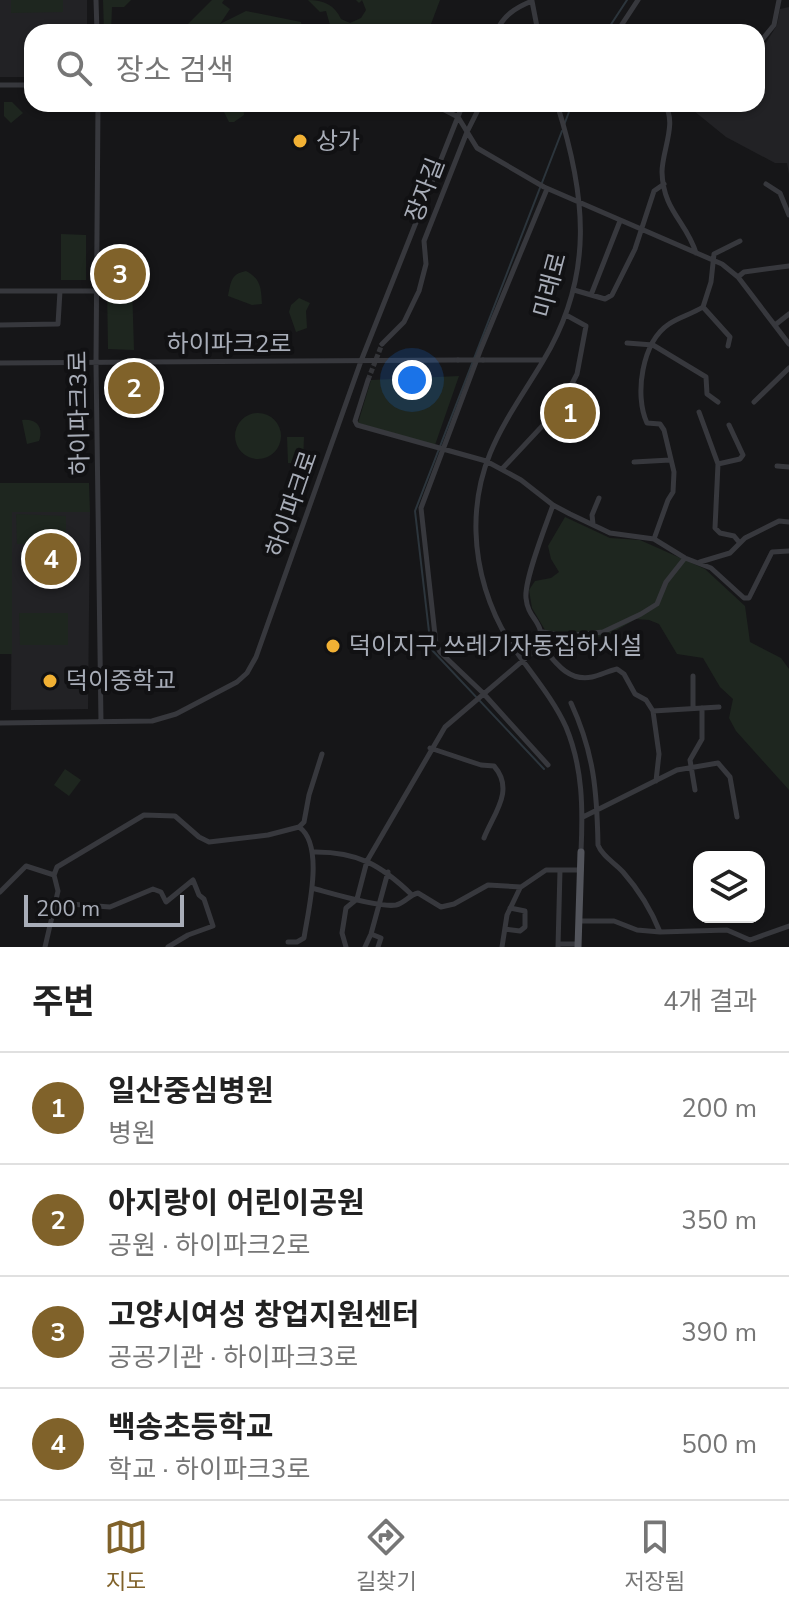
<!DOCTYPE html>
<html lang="ko">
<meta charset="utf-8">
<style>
:root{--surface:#fff;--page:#f2f2f2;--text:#222;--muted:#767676;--line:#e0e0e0;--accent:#80622a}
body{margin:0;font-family:"Nunito Sans","Noto Sans KR",sans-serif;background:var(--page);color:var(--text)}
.controls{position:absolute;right:24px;bottom:24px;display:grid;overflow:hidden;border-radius:16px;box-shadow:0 2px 6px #0004}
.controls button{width:72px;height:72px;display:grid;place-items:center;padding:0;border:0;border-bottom:2px solid var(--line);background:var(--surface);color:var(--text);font:40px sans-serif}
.scale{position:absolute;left:24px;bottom:20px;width:160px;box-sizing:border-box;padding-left:8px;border:4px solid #a8adb8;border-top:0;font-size:22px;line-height:28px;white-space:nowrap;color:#a8adb8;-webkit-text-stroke:6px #111113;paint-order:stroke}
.you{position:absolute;left:412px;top:380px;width:28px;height:28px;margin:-20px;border:6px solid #fff;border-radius:50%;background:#1a73e8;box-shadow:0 0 0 12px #1a73e833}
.badge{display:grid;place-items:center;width:52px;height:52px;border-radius:50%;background:var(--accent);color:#fff;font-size:26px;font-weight:700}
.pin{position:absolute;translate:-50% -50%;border:4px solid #fff;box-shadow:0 2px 8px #0006}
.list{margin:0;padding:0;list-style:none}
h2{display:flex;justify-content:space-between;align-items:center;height:104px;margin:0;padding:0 32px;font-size:34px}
h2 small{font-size:26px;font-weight:400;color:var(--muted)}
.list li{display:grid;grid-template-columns:52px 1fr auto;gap:24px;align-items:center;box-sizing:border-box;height:112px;padding:0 32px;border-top:2px solid var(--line)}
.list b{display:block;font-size:30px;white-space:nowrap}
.list p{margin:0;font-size:26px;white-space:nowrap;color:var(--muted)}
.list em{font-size:26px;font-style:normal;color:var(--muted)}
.icon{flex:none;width:44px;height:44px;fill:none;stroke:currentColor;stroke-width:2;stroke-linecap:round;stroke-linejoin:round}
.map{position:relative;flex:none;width:789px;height:947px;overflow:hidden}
.search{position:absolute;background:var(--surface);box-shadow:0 2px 6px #0004;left:24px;right:24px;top:24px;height:88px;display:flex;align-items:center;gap:20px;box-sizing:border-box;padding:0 28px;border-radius:24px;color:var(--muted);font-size:30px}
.sheet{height:552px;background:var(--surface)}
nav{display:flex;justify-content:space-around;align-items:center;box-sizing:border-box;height:112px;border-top:2px solid var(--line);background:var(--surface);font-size:22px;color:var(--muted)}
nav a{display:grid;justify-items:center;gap:4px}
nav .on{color:var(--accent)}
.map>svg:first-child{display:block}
.built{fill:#222225}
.green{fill:#1e261f}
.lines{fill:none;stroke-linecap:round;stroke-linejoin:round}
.stream{stroke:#2c353c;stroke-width:2}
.minor-tunnel{stroke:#333438;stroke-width:5;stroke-dasharray:5 2.5;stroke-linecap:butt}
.minor{stroke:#37383d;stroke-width:5}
.major{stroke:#53555c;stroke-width:7}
.minor-bridge{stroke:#37383d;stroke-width:5}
.poi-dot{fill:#f2b134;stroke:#111113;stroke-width:3}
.labels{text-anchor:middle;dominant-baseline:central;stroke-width:8;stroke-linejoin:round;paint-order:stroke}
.poi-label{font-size:24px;fill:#a8adb8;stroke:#111113;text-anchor:start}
.street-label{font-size:24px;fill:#a8adb8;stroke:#111113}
</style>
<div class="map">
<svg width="789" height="947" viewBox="0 0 789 947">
<rect width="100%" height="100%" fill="#161618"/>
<path class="built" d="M0 0H87V32H32V77H0Z
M789 7V174L787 163H775L726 137 689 107 693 104H757V51L764 46 777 25 780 9Z
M12 512H90L88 709 11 710Z"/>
<path class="green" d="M11 0H63V12L11 13Z
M103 0H131L124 7H112L111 32H104Z
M212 0H224L222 3 230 9 220 24 246 11 301 22 303 32H163L185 27Z
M308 0C323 0 335 5 341 19L350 23 361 18 366 10 362 0 359 3 356 0H440L428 32H332L326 11 320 12Z
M4 102H12L23 113 11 123 4 116Z
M220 104H243L244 115 234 122H229Z
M61 234 86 235V280H61Z
M246 271C261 279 261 288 262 304L252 305 228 296C231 283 230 274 246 271Z
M107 285H132L134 350 108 349Z
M299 298 310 303 306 311 307 328 296 332 289 312 291 305Z
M111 375H158L157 403H111Z
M459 376 435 445 358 423 371 380Z
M235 436a23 23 0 1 1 46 0a23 23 0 1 1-46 0Z
M22 420C36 418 44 427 39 441L27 444Z
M287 437H304L303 463H288Z
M0 483H89L90 512H12V654H0Z
M16 514 66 516V544H17Z
M565 517 610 538 640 540 705 569 745 606 750 642 781 658 789 669V790L736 731 729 718 733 699 720 687 703 658 677 654 659 624 649 620 636 619 606 636 561 640 548 635 532 608 529 590 535 581 551 578 559 572 551 559 548 546Z
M19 613H68V645H20Z
M65 769 81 780 69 796 54 785Z"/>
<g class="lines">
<path class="stream" d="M606 32 627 0
M564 125 572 104
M544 769 431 649 415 511 562 131"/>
<path class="minor-tunnel" d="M368 380 382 344"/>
<path class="minor" d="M96 0 97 32
M532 1 538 32
M496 32C504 15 515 8 532 1
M617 32 638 0
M726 32 730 29
M757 46 774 25 779 0
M0 85H32
M98 104 96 363 101 722
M433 104 458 117 477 148 544 187 722 264 738 277 789 344
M557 104C586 195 595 275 543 361 508 419 474 459 476 532 477 570 489 609 509 641 528 670 552 696 566 727 583 768 583 809 581 852
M664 104C678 121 662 151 662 172 663 211 687 222 696 253
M766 184 780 193 789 215
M547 189 480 351 421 508 436 644 440 652 483 693 548 765
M738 277 744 272 789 266
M574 290 605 299 612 295 635 249 654 191 664 184
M0 291H96
M591 295 620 221
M703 307 730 337 728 346
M0 325 58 324 60 291
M775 325 789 314
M627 343 653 345 706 377 707 394 718 402
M382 344 404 322 419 291 426 264 424 241 467 132 481 104
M483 360H543
M0 363 458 360
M368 380 355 421 357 425 486 461 521 480 553 505 570 514 610 533 654 539 685 558 711 568 744 598H749L772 552 789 551
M754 402 789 368
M699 412 718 464 715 528 720 533 734 536 739 542
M634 462 670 460
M718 464 740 459 743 455 729 425
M777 466 789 467
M502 469 560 407 577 374 586 326 566 315
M593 524 592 515 599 498
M654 539 668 500 673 492 674 472 664 430 660 424 647 423C634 395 642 342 669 324 679 317 692 314 703 307L711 282 714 254 740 241
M700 562 730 553 745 538 779 521 789 522
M543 632 564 636 603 632 641 614 657 604 666 582 685 558
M541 645C555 662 568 682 592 677 601 675 608 671 617 669L624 674 635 694 646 700 653 711 659 754 656 781
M571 703C594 753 597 791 598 845 602 856 615 863 623 872 638 889 652 912 660 932
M693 708V676
M653 711 719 707
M0 723 152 721 176 714 237 682 247 673 256 657 361 361 463 104
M430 748 481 765 494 766C515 790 494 813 484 838
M695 790 690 760 702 739V708
M583 817 677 770 718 763 730 777 737 817
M312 852C357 851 381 865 412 895
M54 875 57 867 144 815 175 816 199 837 209 842 268 835 299 827 304 822 309 795 322 754
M312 888C331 893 380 908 396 905 405 903 409 895 418 893L441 907 454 904 488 885 521 887 546 870H581
M0 892 26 866 54 875 58 891 45 947
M56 903 110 907 153 889 161 892 166 902 193 880 199 895 204 899 213 926 188 935 168 947
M579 921H614L637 930 660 932 727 930 750 940 789 926
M505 929 520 931 525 927V911L510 908
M371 934 381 938 378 947
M288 942H297L304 938C308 911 325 845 299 827
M559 944H578
M346 947 342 933 346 908 357 899 367 861 445 727 541 645C544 620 528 620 526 598 524 580 546 525 553 505
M365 947 371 934 388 872
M502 947 507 915 520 888
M558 947 560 870"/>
<path class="major" d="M578 947 581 852"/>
<path class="minor-bridge" d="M458 360H483"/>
</g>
<g class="poi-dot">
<circle cx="300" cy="141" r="8"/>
<circle cx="333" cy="646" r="8"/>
<circle cx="50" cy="681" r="8"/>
</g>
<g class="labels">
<g class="poi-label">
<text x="316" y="141">상가</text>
<text x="349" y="646">덕이지구 쓰레기자동집하시설</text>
<text x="66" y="681">덕이중학교</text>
</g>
<g class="street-label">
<text transform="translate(425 190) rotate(-69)">장자길</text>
<text transform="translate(550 285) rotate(-75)">미래로</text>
<text x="229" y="344">하이파크2로</text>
<text transform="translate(79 413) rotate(-91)">하이파크3로</text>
<text transform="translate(292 504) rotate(-71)">하이파크로</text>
</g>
</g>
</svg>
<div class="controls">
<button><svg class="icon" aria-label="layers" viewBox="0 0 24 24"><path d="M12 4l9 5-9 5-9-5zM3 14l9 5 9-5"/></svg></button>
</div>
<div class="scale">200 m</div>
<div class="you"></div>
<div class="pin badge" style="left:570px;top:413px">1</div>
<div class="pin badge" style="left:134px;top:388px">2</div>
<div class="pin badge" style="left:120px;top:274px">3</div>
<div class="pin badge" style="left:51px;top:559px">4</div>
<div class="search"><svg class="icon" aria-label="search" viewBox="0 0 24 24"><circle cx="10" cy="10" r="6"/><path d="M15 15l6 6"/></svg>장소 검색</div>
</div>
<section class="sheet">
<h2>주변<small>4개 결과</small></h2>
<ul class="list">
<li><span class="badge">1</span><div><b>일산중심병원</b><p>병원</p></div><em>200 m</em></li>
<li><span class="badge">2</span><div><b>아지랑이 어린이공원</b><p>공원 · 하이파크2로</p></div><em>350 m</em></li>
<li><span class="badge">3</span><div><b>고양시여성 창업지원센터</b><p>공공기관 · 하이파크3로</p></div><em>390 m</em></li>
<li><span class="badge">4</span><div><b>백송초등학교</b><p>학교 · 하이파크3로</p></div><em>500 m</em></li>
</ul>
</section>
<nav>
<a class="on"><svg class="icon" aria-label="map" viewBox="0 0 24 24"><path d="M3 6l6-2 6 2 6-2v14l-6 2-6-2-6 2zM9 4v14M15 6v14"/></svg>지도</a>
<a><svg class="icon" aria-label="directions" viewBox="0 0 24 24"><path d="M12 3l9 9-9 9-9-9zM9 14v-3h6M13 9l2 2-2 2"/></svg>길찾기</a>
<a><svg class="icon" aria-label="saved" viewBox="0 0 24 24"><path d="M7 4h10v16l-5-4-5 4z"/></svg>저장됨</a>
</nav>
